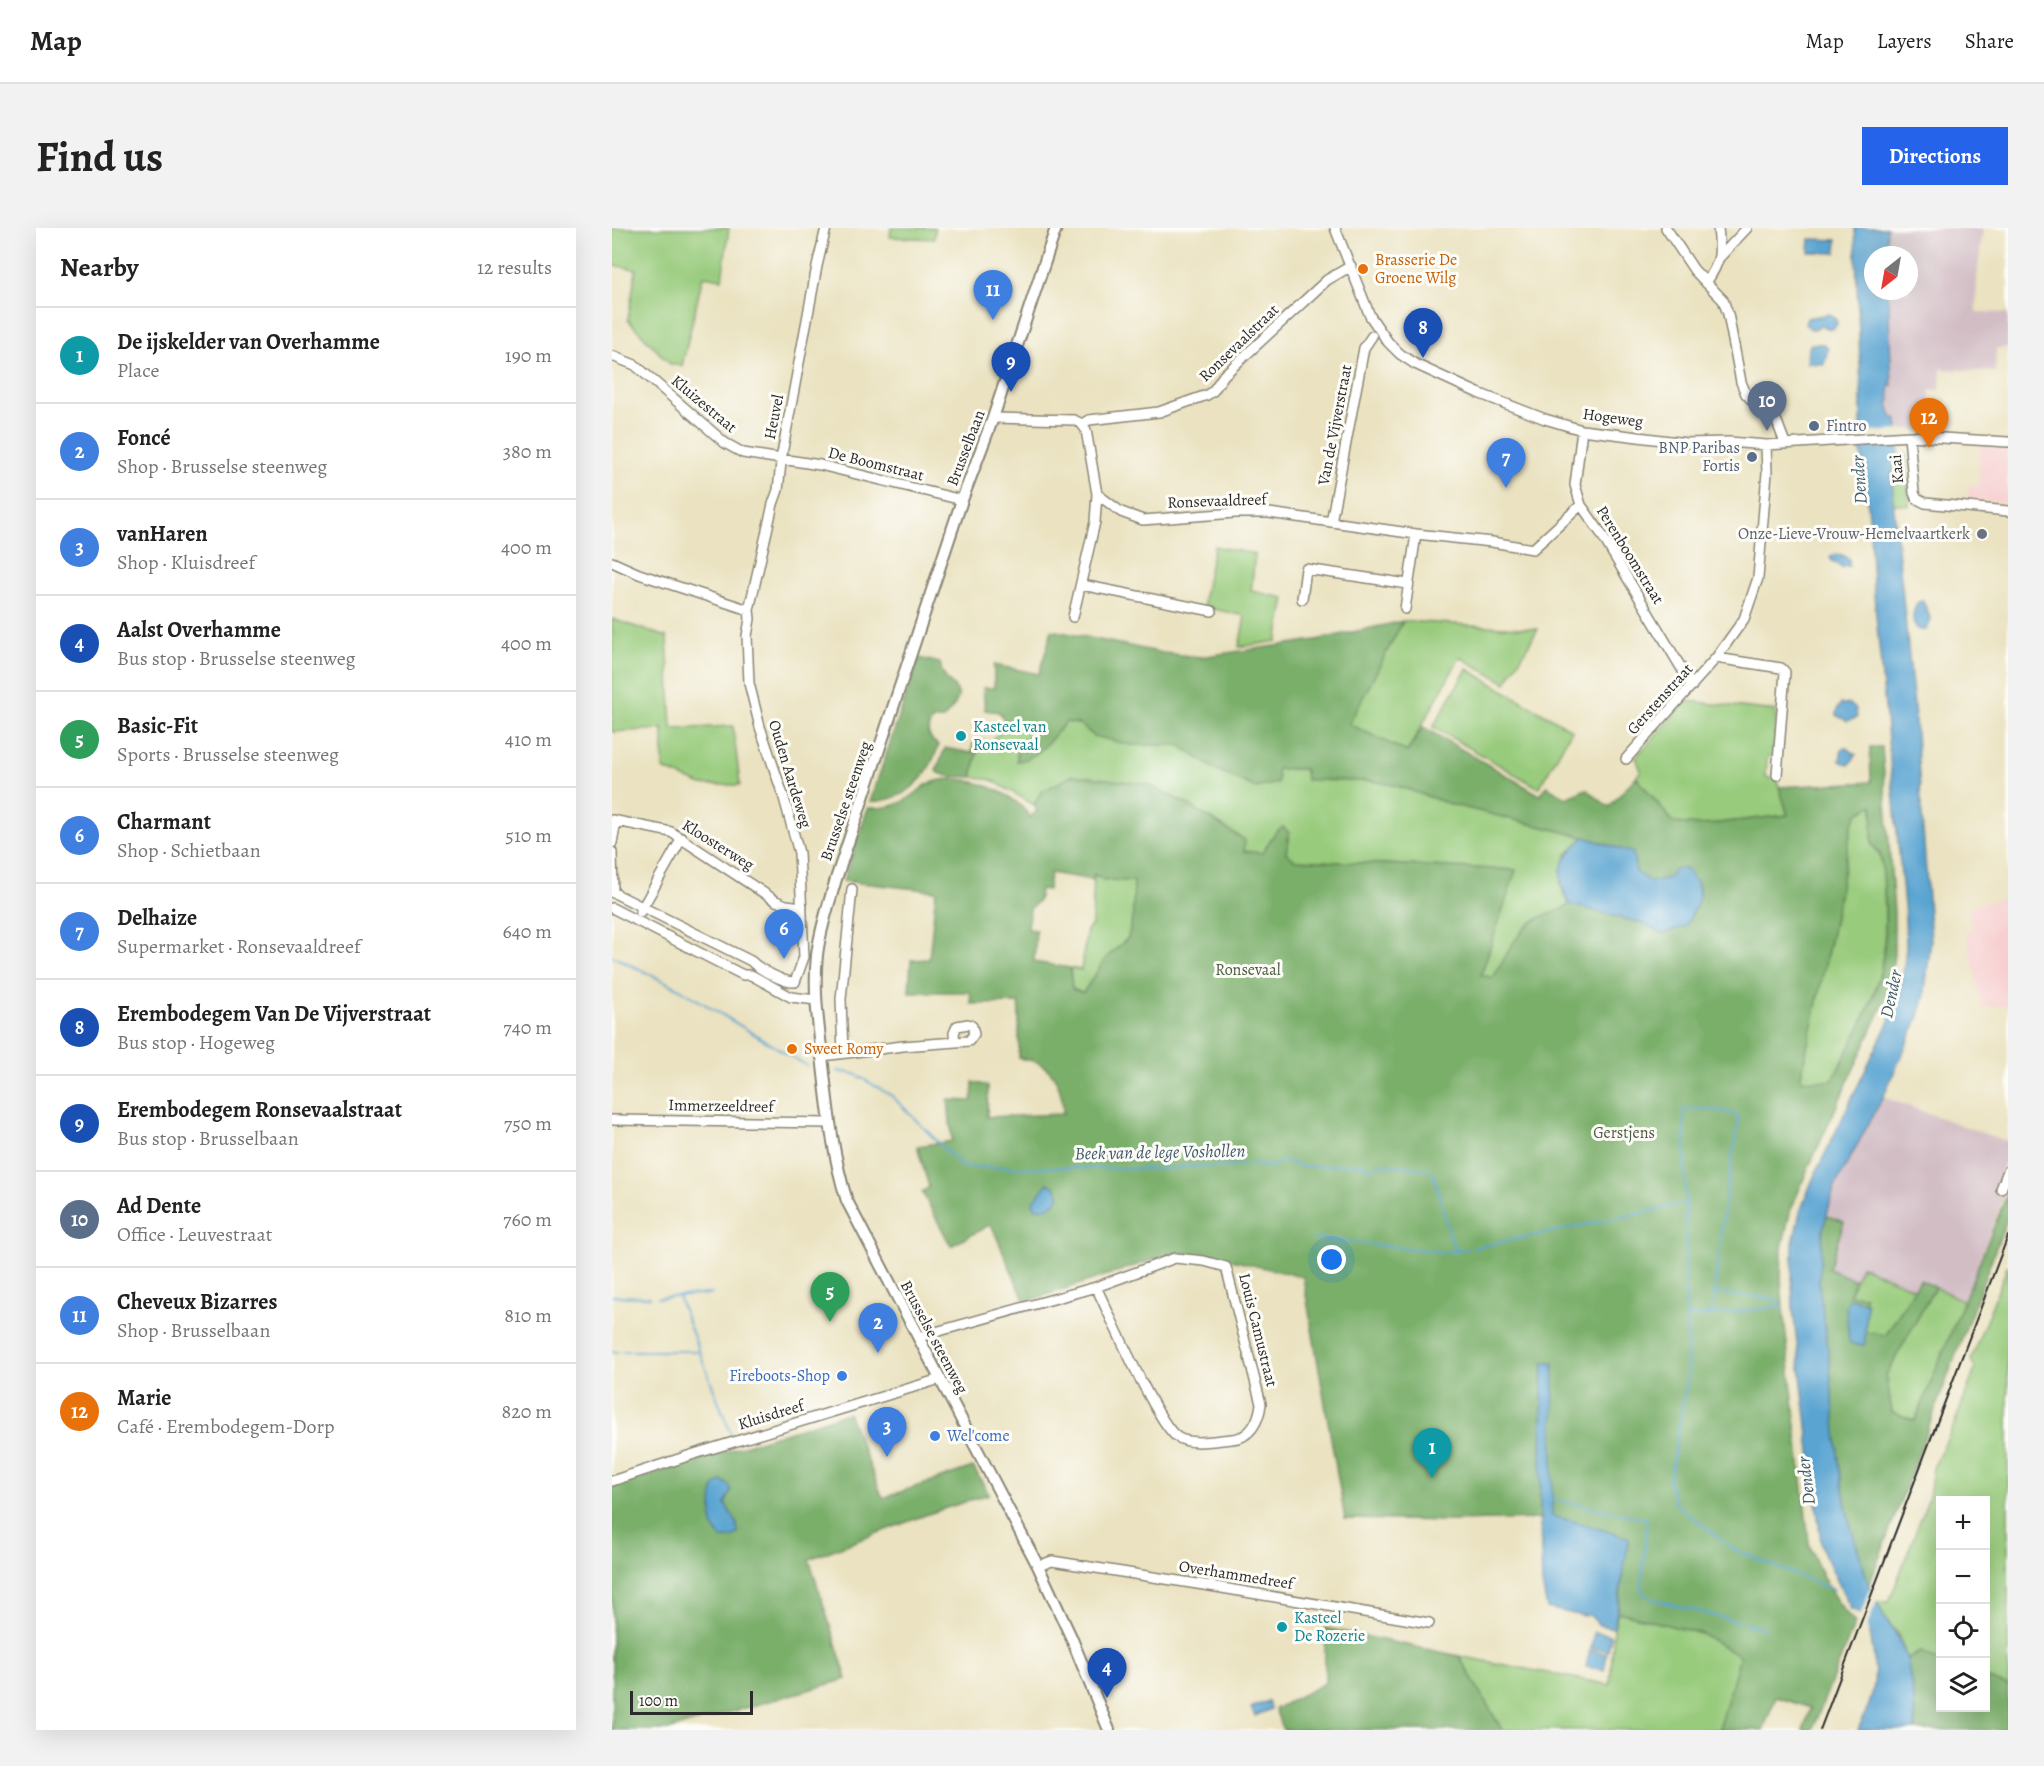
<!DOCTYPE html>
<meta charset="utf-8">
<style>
:root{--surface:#fff;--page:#f2f2f2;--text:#222;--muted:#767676;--line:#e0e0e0;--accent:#2563eb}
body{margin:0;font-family:Alegreya,serif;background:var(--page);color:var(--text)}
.controls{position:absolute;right:18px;bottom:18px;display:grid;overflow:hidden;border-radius:0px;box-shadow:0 6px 24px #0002}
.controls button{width:54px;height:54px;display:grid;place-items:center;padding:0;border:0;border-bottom:2px solid var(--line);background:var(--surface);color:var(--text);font:30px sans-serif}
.compass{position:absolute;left:1252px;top:18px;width:54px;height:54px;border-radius:50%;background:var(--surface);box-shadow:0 6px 24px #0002;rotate:211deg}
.scale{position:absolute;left:18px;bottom:15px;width:123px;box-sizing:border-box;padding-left:6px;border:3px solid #2b2b2b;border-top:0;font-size:16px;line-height:21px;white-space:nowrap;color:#2b2b2b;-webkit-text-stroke:4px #fdfcf7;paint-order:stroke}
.you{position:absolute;left:720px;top:1032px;width:21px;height:21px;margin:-15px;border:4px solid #fff;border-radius:50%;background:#1a73e8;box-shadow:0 0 0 9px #1a73e833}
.badge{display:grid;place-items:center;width:39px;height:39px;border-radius:50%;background:var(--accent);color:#fff;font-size:20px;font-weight:700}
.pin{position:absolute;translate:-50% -50px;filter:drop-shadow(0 2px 3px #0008)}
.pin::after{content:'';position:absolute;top:32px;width:21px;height:18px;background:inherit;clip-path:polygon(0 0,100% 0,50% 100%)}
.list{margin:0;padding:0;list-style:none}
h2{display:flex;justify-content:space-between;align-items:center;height:78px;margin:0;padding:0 24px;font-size:26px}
h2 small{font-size:20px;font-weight:400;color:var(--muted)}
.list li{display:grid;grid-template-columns:39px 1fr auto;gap:18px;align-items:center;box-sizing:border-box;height:96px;padding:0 24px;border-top:2px solid var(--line)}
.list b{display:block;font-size:22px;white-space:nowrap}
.list p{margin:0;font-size:20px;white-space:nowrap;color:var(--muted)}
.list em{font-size:20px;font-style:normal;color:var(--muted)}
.icon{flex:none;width:33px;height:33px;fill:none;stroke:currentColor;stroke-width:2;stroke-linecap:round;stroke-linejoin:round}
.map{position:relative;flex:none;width:1396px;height:1502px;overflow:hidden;border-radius:0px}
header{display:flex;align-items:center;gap:36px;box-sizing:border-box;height:84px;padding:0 30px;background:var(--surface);border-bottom:2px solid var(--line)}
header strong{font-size:28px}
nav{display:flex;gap:33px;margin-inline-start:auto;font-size:21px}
.intro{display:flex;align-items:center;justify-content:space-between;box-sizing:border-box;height:144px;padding:0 36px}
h1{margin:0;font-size:42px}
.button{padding:15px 27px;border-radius:0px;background:var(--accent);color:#fff;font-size:21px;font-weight:700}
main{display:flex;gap:36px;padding:0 36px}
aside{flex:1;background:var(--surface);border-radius:0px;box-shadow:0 6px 24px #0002}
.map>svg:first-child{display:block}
.built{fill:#f7cfd0}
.industrial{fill:#d2bdc5}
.green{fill:#98cb7b;stroke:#627b53;stroke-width:1.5}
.forest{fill:#7aaf6b;stroke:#526d4b;stroke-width:1.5;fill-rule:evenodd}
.water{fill:#5aa4d2;stroke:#42687e;stroke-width:1.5}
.pier{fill:#eae2c0}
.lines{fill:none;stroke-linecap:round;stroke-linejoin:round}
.stream{stroke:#5aa4d2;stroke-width:2}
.minor-casing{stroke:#8a8676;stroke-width:12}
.major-casing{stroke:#8a8676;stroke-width:14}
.minor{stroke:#fff;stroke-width:9}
.major{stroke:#fff;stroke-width:10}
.rail{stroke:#2b2b2b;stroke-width:2}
.food-dot{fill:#e8710a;stroke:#fdfcf7;stroke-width:2}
.service-dot{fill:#5c6f8a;stroke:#fdfcf7;stroke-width:2}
.worship-dot{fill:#6b7280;stroke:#fdfcf7;stroke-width:2}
.culture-dot{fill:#0f9aa8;stroke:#fdfcf7;stroke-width:2}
.shop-dot{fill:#3f7fe0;stroke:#fdfcf7;stroke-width:2}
.labels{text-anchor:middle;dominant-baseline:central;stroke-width:6;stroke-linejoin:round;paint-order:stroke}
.food-label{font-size:16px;fill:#c56008;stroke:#fdfcf7;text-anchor:start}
.street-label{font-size:16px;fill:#2b2b2b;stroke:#fdfcf7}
.service-label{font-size:16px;fill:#4e5e75;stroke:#fdfcf7;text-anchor:start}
.worship-label{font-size:16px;fill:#5b616d;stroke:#fdfcf7;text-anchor:end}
.culture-label{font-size:16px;fill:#0d838f;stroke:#fdfcf7;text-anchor:start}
.park-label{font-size:16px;fill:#4c5b43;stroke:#fdfcf7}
.shop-label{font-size:16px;fill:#366cbe;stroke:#fdfcf7;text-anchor:end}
.water-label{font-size:18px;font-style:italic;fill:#3e5b6e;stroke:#fdfcf7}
</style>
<header>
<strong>Map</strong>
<nav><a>Map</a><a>Layers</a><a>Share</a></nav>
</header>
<div class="intro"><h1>Find us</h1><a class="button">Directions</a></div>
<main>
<aside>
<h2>Nearby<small>12 results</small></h2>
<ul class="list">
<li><span class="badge" style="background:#0f9aa8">1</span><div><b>De ijskelder van Overhamme</b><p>Place</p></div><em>190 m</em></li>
<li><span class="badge" style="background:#3f7fe0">2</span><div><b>Foncé</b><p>Shop · Brusselse steenweg</p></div><em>380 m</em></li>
<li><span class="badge" style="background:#3f7fe0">3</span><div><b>vanHaren</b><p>Shop · Kluisdreef</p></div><em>400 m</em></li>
<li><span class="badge" style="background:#1a4fb4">4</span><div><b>Aalst Overhamme</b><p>Bus stop · Brusselse steenweg</p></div><em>400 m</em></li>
<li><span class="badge" style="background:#2e9e5b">5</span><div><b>Basic-Fit</b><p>Sports · Brusselse steenweg</p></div><em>410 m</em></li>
<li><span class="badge" style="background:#3f7fe0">6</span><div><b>Charmant</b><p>Shop · Schietbaan</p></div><em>510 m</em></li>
<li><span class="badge" style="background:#3f7fe0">7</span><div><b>Delhaize</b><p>Supermarket · Ronsevaaldreef</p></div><em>640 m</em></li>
<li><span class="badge" style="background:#1a4fb4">8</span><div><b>Erembodegem Van De Vijverstraat</b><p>Bus stop · Hogeweg</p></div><em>740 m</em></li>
<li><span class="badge" style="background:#1a4fb4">9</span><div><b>Erembodegem Ronsevaalstraat</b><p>Bus stop · Brusselbaan</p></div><em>750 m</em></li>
<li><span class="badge" style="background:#5c6f8a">10</span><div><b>Ad Dente</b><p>Office · Leuvestraat</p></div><em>760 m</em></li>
<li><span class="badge" style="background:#3f7fe0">11</span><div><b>Cheveux Bizarres</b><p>Shop · Brusselbaan</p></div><em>810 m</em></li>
<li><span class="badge" style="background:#e8710a">12</span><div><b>Marie</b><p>Café · Erembodegem-Dorp</p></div><em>820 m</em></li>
</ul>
</aside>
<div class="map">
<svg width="1396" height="1502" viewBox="0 0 1396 1502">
<rect width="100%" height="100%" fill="#fdfcf7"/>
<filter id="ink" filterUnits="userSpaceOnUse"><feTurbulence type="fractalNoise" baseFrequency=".0167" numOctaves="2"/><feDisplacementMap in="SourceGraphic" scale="12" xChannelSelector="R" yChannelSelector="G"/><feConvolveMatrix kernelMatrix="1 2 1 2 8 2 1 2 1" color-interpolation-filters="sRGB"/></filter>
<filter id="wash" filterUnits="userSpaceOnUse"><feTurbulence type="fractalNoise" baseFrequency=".008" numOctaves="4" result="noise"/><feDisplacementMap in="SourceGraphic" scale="24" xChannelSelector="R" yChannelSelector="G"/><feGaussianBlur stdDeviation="1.35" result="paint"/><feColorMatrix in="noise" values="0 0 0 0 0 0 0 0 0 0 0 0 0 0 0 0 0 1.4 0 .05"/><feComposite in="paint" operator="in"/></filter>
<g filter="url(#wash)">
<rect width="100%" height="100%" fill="#eae2c0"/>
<path class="built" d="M1368 216 1396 220V275L1356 271 1357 257 1367 258Z
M1396 669V777L1370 780 1354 703 1361 701 1355 680Z"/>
<path class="industrial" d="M1275 0H1371L1365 49 1364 84 1396 85V120H1384L1383 144 1329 141 1328 162H1318L1316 202 1285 201V191L1280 190 1277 179V158L1280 157 1276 63H1297V27H1274Z
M1271 869 1396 914V925L1382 964 1392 967 1352 1073 1309 1052 1303 1061 1249 1038 1243 1052 1217 1041 1232 994 1213 987 1222 960Z"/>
<path class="green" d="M0 0H117L110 51 91 48 70 138 58 136 16 92 24 41 0 37Z
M279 0H323L322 11 278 9Z
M1294 226 1297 278 1281 276C1280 260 1279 242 1285 227Z
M602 318 643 326 639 363 673 370 665 413 627 419 633 388 592 379V368Z
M0 391 55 409 60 501 121 498 128 557H90L51 541V501L0 504Z
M791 393 926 401 894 455 848 429 795 524 737 496Z
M855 441 960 502 927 560 821 499Z
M1075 473 1164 483 1162 526 1155 530 1154 549 1165 552 1176 587 1089 597 1062 595 1024 549 1029 543 1024 529Z
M392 492 420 504 405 521V533L425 525 454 494 467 496 482 508 518 517H567L603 541H693L694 552 758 553 783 557 838 576 972 609 954 627 948 657 957 676C949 685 938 684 927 690 905 701 893 730 881 750L869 747 903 642 683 632 674 625 677 605H663L650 625 632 623 429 564 422 577 380 552 360 549 368 512 380 514 382 509C390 506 391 500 392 492Z
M1261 577 1260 617C1273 629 1272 647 1272 664 1274 695 1274 727 1265 756 1255 790 1236 822 1220 853L1188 852 1221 699 1240 596 1246 585Z
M482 646 492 652 522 653 521 687 516 710 494 730 471 765 460 761 458 740 469 742 475 702 480 697Z
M1396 1037V1458L1374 1450V1272H1328V1433L1309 1424 1295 1430 1286 1406 1272 1388 1265 1374H1277L1317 1269 1321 1240 1342 1197 1363 1141 1359 1131Z
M1249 1038 1303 1061 1274 1107 1252 1104 1237 1067Z
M1323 1059 1352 1073 1303 1193 1280 1184 1274 1147Z
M1006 1384 1090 1406 1129 1428 1107 1502H890L847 1428 998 1457 1002 1400Z"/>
<path class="forest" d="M791 393 737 496 795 524 811 499 928 567 935 558 954 570 974 561 997 579 1024 549 1062 595 1089 597 1176 587 1167 559 1259 554 1258 519H1270L1282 684V727L1276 766 1195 943 1178 984 1170 1020 1169 1049 1171 1080 1197 1315C1207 1345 1221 1372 1243 1395L1200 1502H1191L1199 1480 1164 1469 1151 1502H1107L1128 1428 1090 1406 1006 1384 1016 1310 968 1295 940 1288 931 1135 928 1291 840 1293 733 1291 691 1049 607 1029 562 1025 413 1074 379 996 339 1018 310 964 317 959 305 918 340 913 336 872 360 873 361 854 376 858 375 889 451 886C451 867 446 845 427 835 421 832 413 832 407 830V775L359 776 358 764H297L299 732 317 731 324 663 231 653 256 580C274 580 284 579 300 568 305 565 309 560 314 557 345 541 400 561 418 589L425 583 422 577 429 564 461 547 535 556 575 576 633 612 632 623 650 625 663 605 671 599 677 605 674 625 683 632 904 642 869 747 881 750C893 730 905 701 927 690 938 684 949 685 957 676L1033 696 1051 706 1074 698 1088 667 1086 653 1056 650 1038 654 1024 644 1021 625 972 609 838 576 783 557 758 553 694 552 693 541H665L666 555 644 560 603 541 567 517H518L482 508 467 496 454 494C441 508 425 533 405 533V521L420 504 392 492 387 484 373 482 371 460H382V437L427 446 440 402 551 425 588 429 704 412ZM1261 577 1260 617 1268 625C1274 665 1277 717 1265 757 1254 791 1236 822 1220 853L1188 852 1221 699 1240 596 1246 585ZM438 645 481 652 482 646 492 652 522 653 521 687 516 710 494 730 471 765 460 761 458 740 422 734 424 702 416 701 418 681 427 672 428 661 436 662Z
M307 430 328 435C332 466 365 454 331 491H322C312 500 316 512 327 517 315 551 296 572 258 574Z
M361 514 367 516 360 549C348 548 332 550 324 543L333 520 360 525Z
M1396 964V988L1257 1357C1228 1286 1224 1208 1217 1133 1214 1107 1207 1081 1207 1056 1206 1033 1209 1010 1213 987L1232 994 1217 1041 1243 1052 1237 1067 1253 1068V1104L1274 1107 1308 1052 1323 1059 1274 1147 1280 1184 1303 1193Z
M236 1185 271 1270 361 1239 377 1266 316 1286 197 1331 235 1451 56 1502H0V1259Z
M713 1400 847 1428 890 1502H671L663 1481 713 1455Z
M1309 1424 1328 1433V1480H1374V1450L1396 1458V1498L1394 1502H1304L1302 1472 1295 1431Z"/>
<path class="water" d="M1243 0H1275L1274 27H1261V63H1276L1280 158H1277L1278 173 1276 175 1280 189 1285 191 1287 222 1280 244 1281 271 1302 478 1319 712 1312 771 1306 791 1271 869 1222 960 1211 1001 1207 1057 1216 1121 1228 1245 1236 1289 1257 1357 1272 1388 1285 1407 1295 1431 1302 1472 1303 1502H1246C1251 1489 1259 1476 1261 1462 1265 1445 1261 1398 1248 1385 1245 1383 1242 1382 1239 1381L1212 1325 1209 1314 1181 1082 1180 1053 1181 1015 1188 984 1200 953 1276 795 1285 771 1291 748 1294 719 1293 688 1261 356 1257 287 1249 223V161Z
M1198 11 1225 12 1224 25 1197 24Z
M1217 86C1222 87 1224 91 1225 96L1222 100 1218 101 1209 97 1205 101H1199L1193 96 1195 90Z
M1199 116H1212L1216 121 1212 136 1195 135 1196 122Z
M1223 326 1230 327 1237 331V338L1230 339 1220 333 1218 329Z
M1311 373 1319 392 1314 402C1298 405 1299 383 1306 374Z
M1229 476H1237L1244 481 1245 490 1235 493 1224 487 1225 481Z
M1233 519 1244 527 1237 537 1228 533 1230 521Z
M972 609 1021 625 1024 644 1038 654 1056 650 1063 641H1074C1096 665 1086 672 1074 698L1051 706 1033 696 957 676C942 642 947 634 972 609Z
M436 955 443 959 448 968C442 977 436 982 424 980L421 976 422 972Z
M1238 1070 1255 1075 1253 1114 1252 1117H1243L1238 1115 1237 1112 1234 1078Z
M931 1135H942L940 1288 968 1295 1017 1310 1002 1400 987 1397 978 1387 971 1388 935 1380 930 1356 928 1291Z
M110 1253 117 1257 119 1263 113 1276 125 1295 126 1305 120 1310H109L100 1297V1280L101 1262 104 1257Z
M982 1404 999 1407 996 1423 979 1420Z
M978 1422 995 1426 992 1442 974 1439Z
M656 1473 659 1481 643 1488 639 1480Z"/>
<path class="pier" d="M1288 202 1289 214 1245 217V205Z
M1260 1357 1266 1370 1253 1403 1247 1390Z"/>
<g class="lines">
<path class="stream" d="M0 728 66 760 195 838
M225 843 243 846 280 868 351 939 558 941 575 938 617 939 643 936 655 939 674 933 691 939 748 936 759 940 774 936 818 942 821 944 838 1008 845 1024
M1074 977 1072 881C1088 882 1116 879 1127 890L1114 967 1102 1065
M702 1010 830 1024 855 1021
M861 1020 1067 977H1074L1073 1054
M1073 1060 1075 1089 1170 1078
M0 1068 38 1069
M66 1068 120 1209
M45 1070 100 1066
M1100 1087 1102 1065 1163 1071 1167 1073 1168 1078
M1075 1089 1076 1147 1057 1254 1063 1275 1121 1321 1222 1362
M10 1123H87
M0 1124H6
M940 1271 1035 1291 1029 1363 1040 1371 1154 1401"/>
</g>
</g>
<g filter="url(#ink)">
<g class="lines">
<g class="minor-casing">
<path id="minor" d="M723 0 758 88 776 114 788 126 803 136 866 165 933 191 970 202 1074 215 1117 214 1154 217 1297 208 1396 214
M1054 0 1082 42 1111 72 1116 86 1129 154 1134 166 1147 180 1165 194 1173 215
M1107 30 1135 0
M1094 55C1109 33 1109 26 1106 0
M0 128 23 137 113 215 131 225 208 237 350 272
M381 190 462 192 470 196
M470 196 474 202 485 266 509 284 531 292 623 285H657L804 306 880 314 921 321 969 277
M470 196 477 192 547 184 595 167 601 163 612 147 715 52 739 38
M970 202 963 257 969 277 988 304 1080 458
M1297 208 1302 265 1305 271 1313 275 1396 283
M719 294 752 120 760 108
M0 334 27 346 137 382
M470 357 600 383
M690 371 694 341 796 356
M793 381 804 306
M461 389 483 294 485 266
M1104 430 1169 440 1173 444 1165 547
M1014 531 1104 430 1132 391 1146 350 1155 245 1154 217
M0 592 59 604 164 673 174 677 190 679
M0 615 4 593
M0 624 1 665
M0 664 139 733C147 741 172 755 183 754
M0 680 131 747H139L179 769 204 772
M28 684 70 610
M183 754 192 729 187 625 172 570 148 499 137 455 135 408 138 391 137 382 161 276 166 262 170 226 205 38 214 0
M231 825 229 771 240 661
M210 828 291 818 357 813 362 806 360 798 356 796 345 798 342 805 343 814
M0 892 218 895
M1389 961 1396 943
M306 1109 484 1059 563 1030 592 1033 614 1039 649 1176C647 1192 639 1210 620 1211 604 1212 579 1218 565 1209 545 1195 498 1087 484 1059
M0 1253 79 1227 328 1151
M426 1338 440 1333 598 1358 817 1395"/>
</g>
<g class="major-casing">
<path id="major" d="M444 0 381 190 350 272 224 651C217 676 208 701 205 727 201 764 207 800 211 837 216 882 221 929 235 973L426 1338 459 1409 497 1502"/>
</g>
<use href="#minor" class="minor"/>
<use href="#major" class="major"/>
<path class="rail" d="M1208 1502 1396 1008"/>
</g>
</g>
<g class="food-dot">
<circle cx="751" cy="41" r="6"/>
<circle cx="180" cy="821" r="6"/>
</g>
<g class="service-dot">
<circle cx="1202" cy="198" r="6"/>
<circle cx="1140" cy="229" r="6"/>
</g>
<circle class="worship-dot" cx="1370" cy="306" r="6"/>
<g class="culture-dot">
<circle cx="349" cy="508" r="6"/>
<circle cx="670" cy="1399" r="6"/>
</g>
<g class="shop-dot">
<circle cx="230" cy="1148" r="6"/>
<circle cx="323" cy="1208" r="6"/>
</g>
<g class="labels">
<g class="food-label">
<text x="763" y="32">Brasserie De<tspan x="763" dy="18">Groene Wilg</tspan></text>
<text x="192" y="821">Sweet Romy</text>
</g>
<g class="street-label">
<text transform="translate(627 115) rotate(-44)">Ronsevaalstraat</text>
<text transform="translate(92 176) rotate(40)">Kluizestraat</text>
<text transform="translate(162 189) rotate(-79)">Heuvel</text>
<text transform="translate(1001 190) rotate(8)">Hogeweg</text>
<text transform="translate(723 197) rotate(-79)">Van de Vijverstraat</text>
<text transform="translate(354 220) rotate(-69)">Brusselbaan</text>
<text transform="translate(264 236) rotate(14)">De Boomstraat</text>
<text transform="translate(1285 241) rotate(-95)">Kaai</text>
<text transform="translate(605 273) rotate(-2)">Ronsevaaldreef</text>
<text transform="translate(1018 327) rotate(58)">Perenboomstraat</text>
<text transform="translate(1048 471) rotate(-48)">Gerstenstraat</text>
<text transform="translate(178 546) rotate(73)">Ouden Aardeweg</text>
<text transform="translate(234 573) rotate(-71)">Brusselse steenweg</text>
<text transform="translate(106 617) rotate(32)">Kloosterweg</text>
<text transform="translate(109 878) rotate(1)">Immerzeeldreef</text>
<text transform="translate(646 1102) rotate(76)">Louis Camustraat</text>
<text transform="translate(322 1109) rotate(62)">Brusselse steenweg</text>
<text transform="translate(159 1187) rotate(-17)">Kluisdreef</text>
<text transform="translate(624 1347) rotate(9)">Overhammedreef</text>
</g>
<g class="service-label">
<text x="1214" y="198">Fintro</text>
<text x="1128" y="220" text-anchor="end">BNP Paribas<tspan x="1128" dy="18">Fortis</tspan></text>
</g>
<g class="worship-label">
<text x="1358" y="306">Onze-Lieve-Vrouw-Hemelvaartkerk</text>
</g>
<g class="culture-label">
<text x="361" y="499">Kasteel van<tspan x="361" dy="18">Ronsevaal</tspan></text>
<text x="682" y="1390">Kasteel<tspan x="682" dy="18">De Rozerie</tspan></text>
</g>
<g class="park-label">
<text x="636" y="742">Ronsevaal</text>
<text x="1012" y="905">Gerstjens</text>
</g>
<g class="shop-label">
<text x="218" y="1148">Fireboots-Shop</text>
<text x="335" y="1208" text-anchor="start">Wel'come</text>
</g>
<g class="water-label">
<text transform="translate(1247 252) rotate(-94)">Dender</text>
<text transform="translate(1279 766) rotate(-78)">Dender</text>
<text transform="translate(548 924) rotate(-1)">Beek van de lege Voshollen</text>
<text transform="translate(1194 1253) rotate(-97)">Dender</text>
</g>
</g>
</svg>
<div class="controls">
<button>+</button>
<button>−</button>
<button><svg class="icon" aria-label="locate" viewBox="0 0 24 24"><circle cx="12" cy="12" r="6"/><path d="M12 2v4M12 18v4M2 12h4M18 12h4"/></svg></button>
<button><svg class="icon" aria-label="layers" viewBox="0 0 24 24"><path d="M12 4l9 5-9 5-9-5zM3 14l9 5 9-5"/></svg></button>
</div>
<svg class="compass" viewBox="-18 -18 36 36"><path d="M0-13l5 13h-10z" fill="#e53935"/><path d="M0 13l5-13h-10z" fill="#767676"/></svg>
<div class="scale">100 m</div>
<div class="you"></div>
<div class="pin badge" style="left:820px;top:1250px;background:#0f9aa8">1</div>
<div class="pin badge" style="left:266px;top:1125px;background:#3f7fe0">2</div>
<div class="pin badge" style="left:275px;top:1229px;background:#3f7fe0">3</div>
<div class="pin badge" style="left:495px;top:1470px;background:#1a4fb4">4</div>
<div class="pin badge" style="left:218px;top:1094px;background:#2e9e5b">5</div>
<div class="pin badge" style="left:172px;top:731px;background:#3f7fe0">6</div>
<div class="pin badge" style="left:894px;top:260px;background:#3f7fe0">7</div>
<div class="pin badge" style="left:811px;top:130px;background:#1a4fb4">8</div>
<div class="pin badge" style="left:399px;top:164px;background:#1a4fb4">9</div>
<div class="pin badge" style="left:1155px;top:203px;background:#5c6f8a">10</div>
<div class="pin badge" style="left:381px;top:92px;background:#3f7fe0">11</div>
<div class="pin badge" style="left:1317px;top:220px;background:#e8710a">12</div>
</div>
</main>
